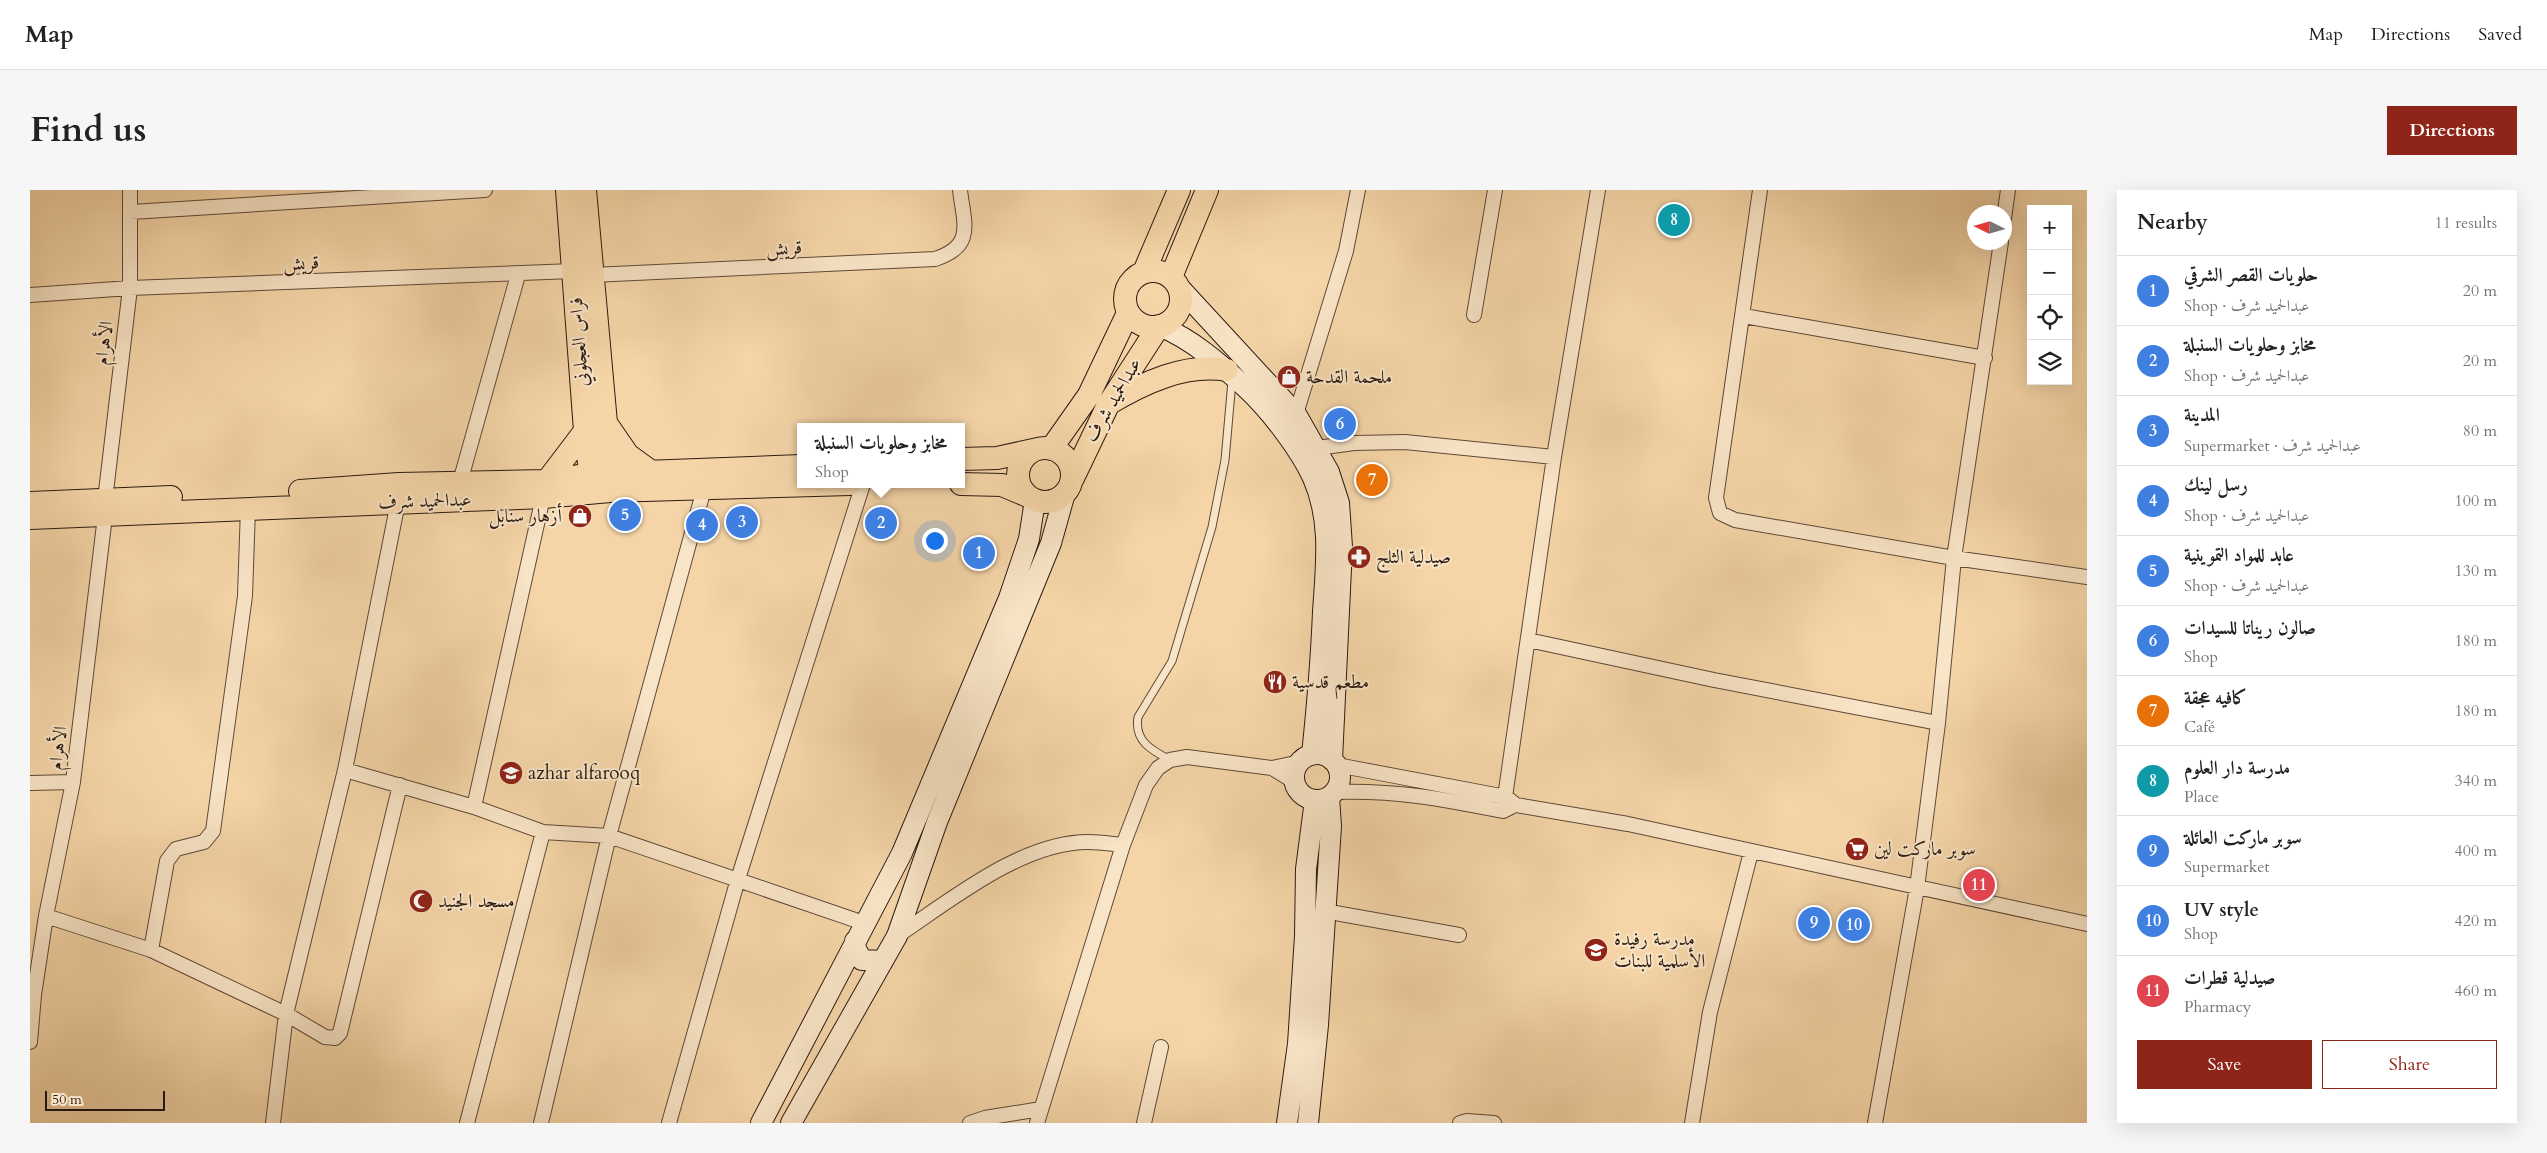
<!DOCTYPE html>
<meta charset="utf-8">
<style>
:root{--surface:#fff;--page:#f6f6f6;--text:#222;--muted:#767676;--line:#e0e0e0;--accent:#8f2418}
body{margin:0;font-family:Cardo,Amiri,serif;background:var(--page);color:var(--text)}
.controls{position:absolute;right:15px;top:15px;display:grid;overflow:hidden;border-radius:0px;box-shadow:0 5px 20px #0002}
.controls button{width:45px;height:45px;display:grid;place-items:center;padding:0;border:0;border-bottom:1px solid var(--line);background:var(--surface);color:var(--text);font:25px sans-serif}
.compass{position:absolute;left:1937px;top:15px;width:45px;height:45px;border-radius:50%;background:var(--surface);box-shadow:0 5px 20px #0002;rotate:275deg}
.scale{position:absolute;left:15px;bottom:12px;width:120px;box-sizing:border-box;padding-left:5px;border:2px solid #2b1a11;border-top:0;font-size:14px;line-height:18px;white-space:nowrap;color:#2b1a11;-webkit-text-stroke:4px #f8e4c6;paint-order:stroke}
.you{position:absolute;left:904px;top:350px;width:18px;height:18px;margin:-12px;border:4px solid #fff;border-radius:50%;background:#1a73e8;box-shadow:0 0 0 8px #1a73e833}
.badge{display:grid;place-items:center;width:32px;height:32px;border-radius:50%;background:var(--accent);color:#fff;font-size:16px;font-weight:700}
.pin{position:absolute;translate:-50% -50%;border:2px solid #fff;box-shadow:0 1px 5px #0006}
.popup{position:absolute;left:767px;top:233px;width:168px;height:65px;box-sizing:border-box;display:grid;place-content:center;border-radius:0px;background:var(--surface);filter:drop-shadow(0 1px 4px #0005);font-size:16px;white-space:nowrap;color:var(--muted)}
.popup b{font-size:19px;color:var(--text)}
.popup::after{content:'';position:absolute;left:50%;top:100%;margin-left:-10px;border:10px solid transparent;border-top-color:var(--surface)}
.list{margin:0;padding:0;list-style:none}
h2{display:flex;justify-content:space-between;align-items:center;height:65px;margin:0;padding:0 20px;font-size:21px}
h2 small{font-size:16px;font-weight:400;color:var(--muted)}
.list li{display:grid;grid-template-columns:32px 1fr auto;gap:15px;align-items:center;box-sizing:border-box;height:70px;padding:0 20px;border-top:1px solid var(--line)}
.list b{display:block;font-size:19px;white-space:nowrap}
.list p{margin:0;font-size:16px;white-space:nowrap;color:var(--muted)}
.list em{font-size:16px;font-style:normal;color:var(--muted)}
.actions{display:flex;gap:10px;padding:15px 20px}
.actions a{flex:1;padding:11px 0;border:1px solid var(--accent);border-radius:0px;text-align:center;font-size:18px;color:var(--accent)}
.actions .main{background:var(--accent);color:#fff}
.icon{flex:none;width:28px;height:28px;fill:none;stroke:currentColor;stroke-width:2;stroke-linecap:round;stroke-linejoin:round}
.map{position:relative;flex:none;width:2057px;height:933px;overflow:hidden;border-radius:0px}
header{display:flex;align-items:center;gap:30px;box-sizing:border-box;height:70px;padding:0 25px;background:var(--surface);border-bottom:1px solid var(--line)}
header strong{font-size:24px}
nav{display:flex;gap:28px;margin-inline-start:auto;font-size:18px}
.intro{display:flex;align-items:center;justify-content:space-between;box-sizing:border-box;height:120px;padding:0 30px}
h1{margin:0;font-size:35px}
.button{padding:12px 22px;border-radius:0px;background:var(--accent);color:#fff;font-size:18px;font-weight:700}
main{display:flex;gap:30px;padding:0 30px}
aside{flex:1;background:var(--surface);border-radius:0px;box-shadow:0 5px 20px #0002}
.map>svg:first-child{display:block}
.lines{fill:none;stroke-linecap:round;stroke-linejoin:round}
.lane-casing{stroke:#5e4937;stroke-width:9}
.street-casing{stroke:#5e4937;stroke-width:16}
.secondary-casing{stroke:#2b1a11;stroke-width:22}
.primary-casing{stroke:#2b1a11;stroke-width:24}
.lane{stroke:#f8e4c6;stroke-width:7}
.street{stroke:#f8e4c6;stroke-width:14}
.secondary{stroke:#f8e4c6;stroke-width:20}
.primary{stroke:#f5d5a8;stroke-width:22}
.labels{text-anchor:middle;dominant-baseline:central;stroke-width:4;stroke-linejoin:round;paint-order:stroke}
.street-label{font-size:19px;fill:#2b1a11;stroke:#f8e4c6}
.poi-label{font-size:19px;fill:#2b1a11;stroke:#f8e4c6;text-anchor:start}
</style>
<header>
<strong>Map</strong>
<nav><a>Map</a><a>Directions</a><a>Saved</a></nav>
</header>
<div class="intro"><h1>Find us</h1><a class="button">Directions</a></div>
<main>
<div class="map">
<svg width="2057" height="933" viewBox="0 0 2057 933">
<rect width="100%" height="100%" fill="#f5d5a8"/>
<filter id="stains"><feTurbulence type="fractalNoise" baseFrequency=".004" numOctaves="4"/><feColorMatrix values="0 0 0 0 .2 0 0 0 0 .09 0 0 0 0 .02 0 0 0 .5 -.17"/></filter>
<radialGradient id="worn" r=".72"><stop offset=".6" stop-color="#630" stop-opacity="0"/><stop offset="1" stop-color="#630" stop-opacity=".3"/></radialGradient>
<g class="lines">
<g class="lane-casing">
<path id="lane" d="M1140 570C1121 560 1104 551 1108 527L1142 471 1182 337 1195 270 1202 191"/>
</g>
<g class="street-casing">
<path id="street" d="M1730 0 1686 308 1690 323 1705 330 1924 368 2057 387
M101 22 455 0
M1974 28 1978 0
M562 85 905 69C945 56 934 34 930 0
M0 105 100 98 543 81
M1444 125 1465 0
M1714 126 1955 168
M1266 224 1316 61 1328 0
M1287 258 1324 253 1375 252 1524 267
M430 292 488 85
M75 310 100 98V0
M1498 450 1684 490 1908 533
M1307 575 1476 607 1486 615 1598 634 2057 734
M1242 578 1265 592
M315 580 444 617 513 642 579 646 834 733
M0 593 43 592
M1305 602C1366 600 1413 609 1473 621L1481 617
M444 617 513 307
M1473 621 1524 267 1568 0
M1294 721 1429 745
M16 726 121 760 256 824 295 847 305 848 310 843 370 595
M867 746C921 710 992 652 1058 652 1070 652 1082 654 1093 655
M121 760 137 671 146 659 174 652 183 641 215 406 218 318
M0 852 4 805 16 726 43 592 75 326
M243 933 256 824 315 580 369 307
M437 933 513 642
M511 933 579 646 674 299
M639 933 708 689 833 294
M940 933 955 928 1011 919
M1007 933 1093 655 1116 595 1128 578 1140 570 1157 567 1242 578 1270 572
M1114 933 1131 857
M1430 933 1437 931 1464 933
M1662 933 1680 822 1721 662
M1845 933 1887 698 1908 533 1924 368 1971 52"/>
</g>
<g class="secondary-casing">
<path id="secondary" d="M1148 96 1266 224 1299 282 1309 313 1312 357 1302 570
M1130 136C1163 150 1189 173 1215 197 1239 219 1270 259 1283 288 1302 331 1296 376 1293 422 1291 470 1287 517 1282 565
M1264 587a23 23 0 1 1 46 0a23 23 0 1 1-46 0Z
M825 751 826 759 832 770 853 771
M731 933 872 663 979 408 999 349 1005 310
M761 933 867 746 907 632 1021 353 1035 303
M1257 933 1268 854 1275 746 1276 679 1285 610
M1278 933 1288 835 1301 636 1299 607"/>
</g>
<g class="primary-casing">
<path id="primary" d="M537 0 555 241 562 298
M555 0 576 233 580 298
M1095 109a28 28 0 1 1 56 0a28 28 0 1 1-56 0Z
M1114 82 1149 0
M1141 87 1177 0
M1078 214C1113 193 1155 173 1197 180
M576 233 598 265 620 281
M988 285a27 27 0 1 1 54 0a27 27 0 1 1-54 0Z
M1021 259 1059 205 1098 123
M931 269 967 268 1008 259
M1043 288 1078 215 1129 136
M517 291 555 241
M931 294 972 295 998 306
M270 301 369 294 517 291 561 284 771 276
M0 313 141 307
M0 328 513 307 580 301 820 294"/>
</g>
<use href="#lane" class="lane"/>
<use href="#street" class="street"/>
<use href="#secondary" class="secondary"/>
<use href="#primary" class="primary"/>
</g>
<defs>
<g id="shop-disc" transform="scale(1.25)"><circle r="9.5" fill="#8f2418" stroke="#f8e4c6"/><path d="M-5-2.5h2.3a2.7 3.5 0 0 1 5.4 0H5L5.5 6h-11ZM-1.5-2.5h3a1.5 2.3 0 0 0-3 0Z" fill="#fff"/></g>
<g id="pharmacy-disc" transform="scale(1.25)"><circle r="9.5" fill="#8f2418" stroke="#f8e4c6"/><path d="M-2-6h4v4h4v4h-4v4h-4v-4h-4v-4h4Z" fill="#fff"/></g>
<g id="restaurant-disc" transform="scale(1.25)"><circle r="9.5" fill="#8f2418" stroke="#f8e4c6"/><path d="M-5-6h1v4h1v-4h1v4h1v-4h1v5L-1.5 .5V6h-2V.5L-5-1ZM5-6V6H3V1.5H1.5Q1.5-4 5-6Z" fill="#fff"/></g>
<g id="school-disc" transform="scale(1.25)"><circle r="9.5" fill="#8f2418" stroke="#f8e4c6"/><path d="M0-5L7-2L0 1L-7-2ZM-4 1L0 2.5L4 1V4Q0 6-4 4Z" fill="#fff"/></g>
<g id="supermarket-disc" transform="scale(1.25)"><circle r="9.5" fill="#8f2418" stroke="#f8e4c6"/><path d="M-6-5.5h2.5l.6 2H6L4.5 2H-2.5L-4.4-4H-6ZM-1.5 3.2a1.3 1.3 0 1 0 .1 0ZM3 3.2a1.3 1.3 0 1 0 .1 0Z" fill="#fff"/></g>
<g id="mosque-disc" transform="scale(1.25)"><circle r="9.5" fill="#8f2418" stroke="#f8e4c6"/><path d="M3.5-4.9A6 6 0 1 0 3.5 4.9A5 5 0 1 1 3.5-4.9Z" fill="#fff"/></g>
</defs>
<g fill-rule="evenodd">
<use href="#shop-disc" x="1259" y="187"/>
<use href="#shop-disc" x="550" y="326"/>
<use href="#pharmacy-disc" x="1329" y="367"/>
<use href="#restaurant-disc" x="1245" y="492"/>
<use href="#school-disc" x="481" y="583"/>
<use href="#supermarket-disc" x="1827" y="659"/>
<use href="#mosque-disc" x="391" y="711"/>
<use href="#school-disc" x="1566" y="760"/>
</g>
<g class="labels">
<g class="street-label">
<text transform="translate(754 58) rotate(-2)">قريش</text>
<text transform="translate(271 73) rotate(-2)">قريش</text>
<text transform="translate(549 152) rotate(-94)">فراس العجلوني</text>
<text transform="translate(74 153) rotate(-83)">الأهرام</text>
<text transform="translate(1083 210) rotate(-60)">عبدالحميد شرف</text>
<text transform="translate(395 311) rotate(-2)">عبدالحميد شرف</text>
<text transform="translate(28 558) rotate(-83)">الأهرام</text>
</g>
<g class="poi-label">
<text x="1276" y="187">ملحمة القدحة</text>
<text x="532" y="326" text-anchor="end">أزهار سنابل</text>
<text x="1346" y="367">صيدلية الثلج</text>
<text x="1262" y="492">مطعم قدسية</text>
<text x="498" y="583">azhar alfarooq</text>
<text x="1844" y="659">سوبر ماركت لين</text>
<text x="408" y="711">مسجد الجنيد</text>
<text x="1584" y="749">مدرسة رفيدة<tspan x="1584" dy="22">الأسلمية للبنات</tspan></text>
</g>
</g>
<rect width="100%" height="100%" filter="url(#stains)"/>
<rect width="100%" height="100%" fill="url(#worn)"/>
</svg>
<div class="controls">
<button>+</button>
<button>−</button>
<button><svg class="icon" aria-label="locate" viewBox="0 0 24 24"><circle cx="12" cy="12" r="6"/><path d="M12 2v4M12 18v4M2 12h4M18 12h4"/></svg></button>
<button><svg class="icon" aria-label="layers" viewBox="0 0 24 24"><path d="M12 4l9 5-9 5-9-5zM3 14l9 5 9-5"/></svg></button>
</div>
<svg class="compass" viewBox="-18 -18 36 36"><path d="M0-13l5 13h-10z" fill="#e53935"/><path d="M0 13l5-13h-10z" fill="#767676"/></svg>
<div class="scale">50 m</div>
<div class="you"></div>
<div class="pin badge" style="left:949px;top:363px;background:#3f7fe0">1</div>
<div class="pin badge" style="left:851px;top:333px;background:#3f7fe0">2</div>
<div class="popup"><b>مخابز وحلويات السنبلة</b>Shop</div>
<div class="pin badge" style="left:712px;top:332px;background:#3f7fe0">3</div>
<div class="pin badge" style="left:672px;top:335px;background:#3f7fe0">4</div>
<div class="pin badge" style="left:595px;top:325px;background:#3f7fe0">5</div>
<div class="pin badge" style="left:1310px;top:234px;background:#3f7fe0">6</div>
<div class="pin badge" style="left:1342px;top:290px;background:#e8710a">7</div>
<div class="pin badge" style="left:1644px;top:30px;background:#0f9aa8">8</div>
<div class="pin badge" style="left:1784px;top:733px;background:#3f7fe0">9</div>
<div class="pin badge" style="left:1824px;top:735px;background:#3f7fe0">10</div>
<div class="pin badge" style="left:1949px;top:695px;background:#e0444e">11</div>
</div>
<aside>
<h2>Nearby<small>11 results</small></h2>
<ul class="list">
<li><span class="badge" style="background:#3f7fe0">1</span><div><b>حلويات القصر الشرقي</b><p>Shop · عبدالحميد شرف</p></div><em>20 m</em></li>
<li><span class="badge" style="background:#3f7fe0">2</span><div><b>مخابز وحلويات السنبلة</b><p>Shop · عبدالحميد شرف</p></div><em>20 m</em></li>
<li><span class="badge" style="background:#3f7fe0">3</span><div><b>المدينة</b><p>Supermarket · عبدالحميد شرف</p></div><em>80 m</em></li>
<li><span class="badge" style="background:#3f7fe0">4</span><div><b>رسل لينك</b><p>Shop · عبدالحميد شرف</p></div><em>100 m</em></li>
<li><span class="badge" style="background:#3f7fe0">5</span><div><b>عابد للمواد التموينية</b><p>Shop · عبدالحميد شرف</p></div><em>130 m</em></li>
<li><span class="badge" style="background:#3f7fe0">6</span><div><b>صالون ريناتا للسيدات</b><p>Shop</p></div><em>180 m</em></li>
<li><span class="badge" style="background:#e8710a">7</span><div><b>كافيه عجقة</b><p>Café</p></div><em>180 m</em></li>
<li><span class="badge" style="background:#0f9aa8">8</span><div><b>مدرسة دار العلوم</b><p>Place</p></div><em>340 m</em></li>
<li><span class="badge" style="background:#3f7fe0">9</span><div><b>سوبر ماركت العائلة</b><p>Supermarket</p></div><em>400 m</em></li>
<li><span class="badge" style="background:#3f7fe0">10</span><div><b>UV style</b><p>Shop</p></div><em>420 m</em></li>
<li><span class="badge" style="background:#e0444e">11</span><div><b>صيدلية قطرات</b><p>Pharmacy</p></div><em>460 m</em></li>
</ul>
<div class="actions"><a class="main">Save</a><a>Share</a></div>
</aside>
</main>
